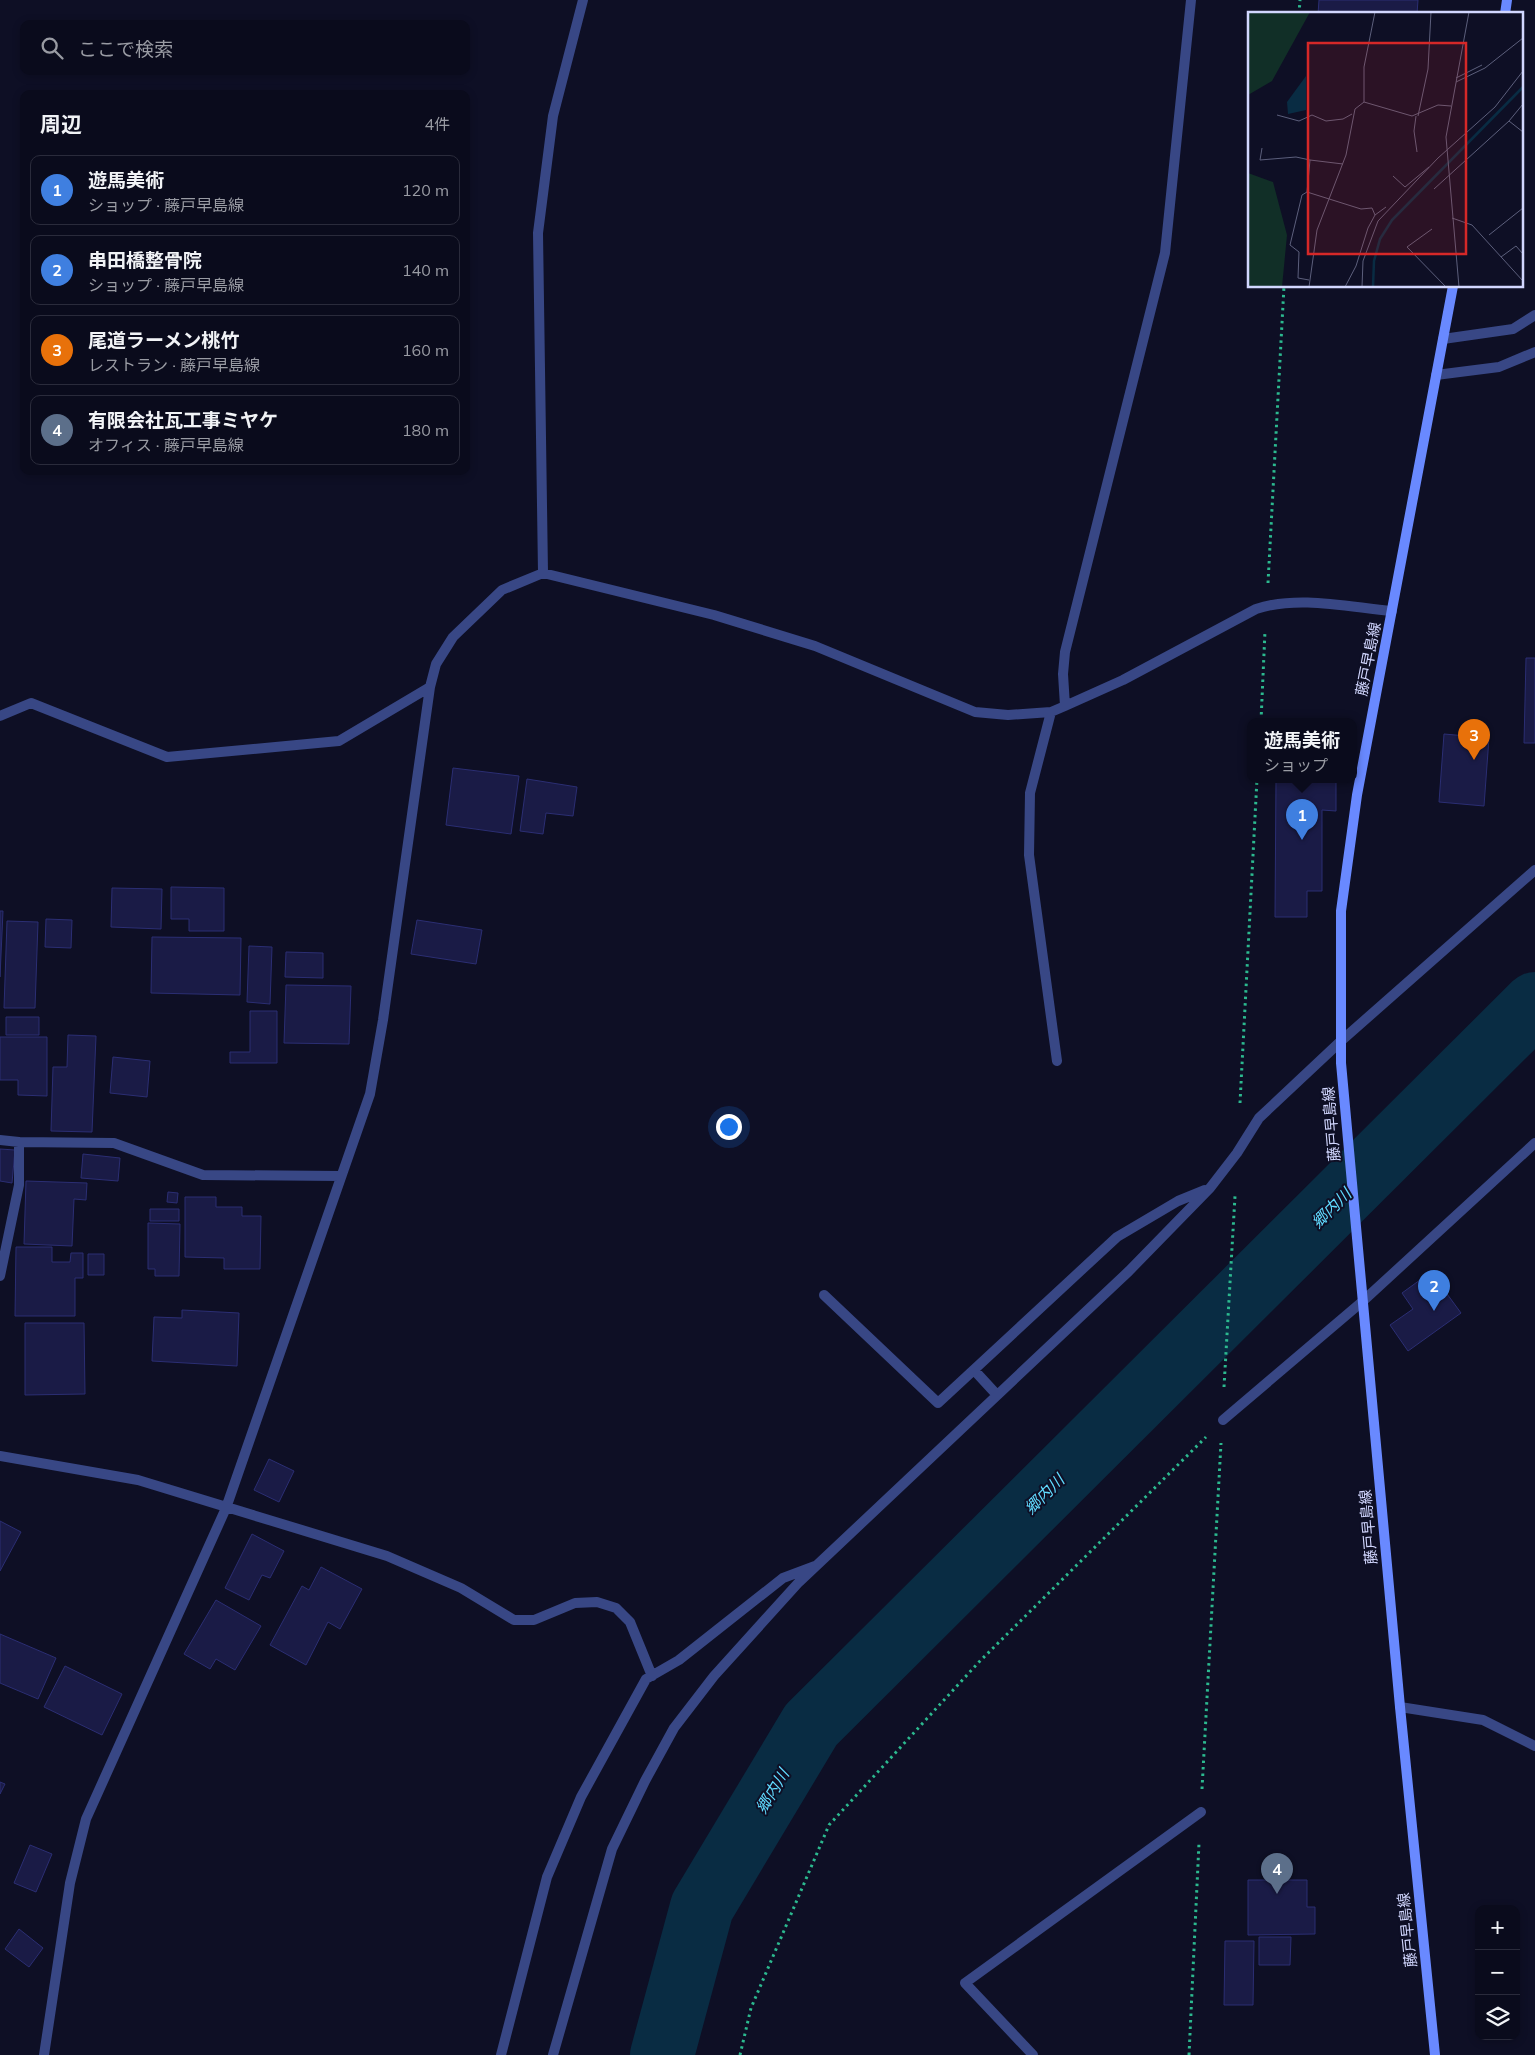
<!DOCTYPE html>
<html lang="ja">
<meta charset="utf-8">
<style>
:root{--surface:#0a0b1c;--page:#131425;--text:#f1f3f6;--muted:#999ba3;--line:#2a2b3b;--accent:#00fdda}
body{margin:0;font-family:Mulish,"Noto Sans JP",sans-serif;background:var(--page);color:var(--text)}
.controls{position:absolute;right:15px;bottom:15px;display:grid;overflow:hidden;border-radius:10px;box-shadow:0 2px 8px #0003}
.controls button{width:45px;height:45px;display:grid;place-items:center;padding:0;border:0;border-bottom:1px solid var(--line);background:var(--surface);color:var(--text);font:25px sans-serif}
.you{position:absolute;left:728px;top:1126px;width:18px;height:18px;margin:-12px;border:4px solid #fff;border-radius:50%;background:#1a73e8;box-shadow:0 0 0 8px #1a73e833}
.badge{display:grid;place-items:center;width:32px;height:32px;border-radius:50%;background:var(--accent);color:#fff;font-size:16px;font-weight:700}
.pin{position:absolute;translate:-50% -41px;filter:drop-shadow(0 1px 2px #0008)}
.pin::after{content:'';position:absolute;top:26px;width:18px;height:15px;background:inherit;clip-path:polygon(0 0,100% 0,50% 100%)}
.popup{position:absolute;left:1247px;top:718px;width:110px;height:65px;box-sizing:border-box;display:grid;place-content:center;border-radius:10px;background:var(--surface);filter:drop-shadow(0 1px 4px #0005);font-size:16px;white-space:nowrap;color:var(--muted)}
.popup b{font-size:19px;color:var(--text)}
.popup::after{content:'';position:absolute;left:50%;top:100%;margin-left:-10px;border:10px solid transparent;border-top-color:var(--surface)}
.list{margin:0;padding:0;list-style:none}
h2{display:flex;justify-content:space-between;align-items:center;height:65px;margin:0;padding:0 20px;font-size:21px}
h2 small{font-size:16px;font-weight:400;color:var(--muted)}
.list li{display:grid;grid-template-columns:32px 1fr auto;gap:15px;align-items:center;box-sizing:border-box;height:70px;margin:0 10px 10px;padding:0 10px;border:1px solid var(--line);border-radius:10px}
.list b{display:block;font-size:19px;white-space:nowrap}
.list p{margin:0;font-size:16px;white-space:nowrap;color:var(--muted)}
.list em{font-size:16px;font-style:normal;color:var(--muted)}
.icon{flex:none;width:28px;height:28px;fill:none;stroke:currentColor;stroke-width:2;stroke-linecap:round;stroke-linejoin:round}
.map{position:relative;flex:none;width:1535px;height:2055px;overflow:hidden}
.search{position:absolute;background:var(--surface);box-shadow:0 2px 8px #0003;left:20px;top:20px;width:450px;height:55px;display:flex;align-items:center;gap:12px;box-sizing:border-box;padding:0 18px;border-radius:10px;color:var(--muted);font-size:19px}
.panel{position:absolute;background:var(--surface);box-shadow:0 2px 8px #0003;left:20px;top:90px;width:450px;height:385px;border-radius:10px}
.map>svg:first-child{display:block}
.lines{fill:none;stroke-linecap:round;stroke-linejoin:round}
.river{stroke:#092c43;stroke-width:64}
.building{fill:#1a1b46;stroke:#2b2e73}
.path{stroke:#2cb98f;stroke-width:3;stroke-dasharray:2.5 4;stroke-linecap:butt}
.minor{stroke:#384785;stroke-width:10}
.tertiary{stroke:#384785;stroke-width:10}
.secondary{stroke:#6989ff;stroke-width:10}
.labels{text-anchor:middle;dominant-baseline:central;stroke-width:4;stroke-linejoin:round;paint-order:stroke}
.street-label{font-size:15px;fill:#d2d7ff;stroke:#0e0f25}
.water-label{font-size:16px;font-style:italic;fill:#60dbff;stroke:#0e0f25}
.inset-river{fill:none;stroke:#092c43;stroke-width:2.5}
.inset-road{fill:none;stroke:#5c5f7c;stroke-width:1}
.view{fill:#d62828;fill-opacity:0.15;stroke:#d62828;stroke-width:2.5}
.inset-edge{fill:none;stroke:#d2d7ff;stroke-width:2.5}
</style>
<div class="map">
<svg width="1535" height="2055" viewBox="0 0 1535 2055">
<rect width="100%" height="100%" fill="#0e0f25"/>
<g class="lines">
<path class="river" d="M662 2055 702 1907 811 1725 1535 1004"/>
</g>
<path class="building" d="M1319 0H1418L1417 14H1318Z
M1526 658H1535V743H1524Z
M1444 734 1489 738 1484 806 1439 802Z
M453 768 519 776 511 834 446 825Z
M527 779 577 787 573 816 546 813 543 834 520 831Z
M1276 779H1336V811L1322 810V891H1307V917H1275Z
M171 887 224 888V931H189V919H171Z
M112 888 162 889 161 929 111 927Z
M0 911H3L0 977Z
M46 919 72 920 71 948 45 947Z
M417 920 482 930 476 964 411 954Z
M7 921 38 922 35 1008H4Z
M152 937 241 938 240 995 151 993Z
M249 946 272 947 270 1004 247 1002Z
M286 952 323 953V978L285 977Z
M286 985 351 986 349 1044 284 1043Z
M250 1011H277V1063H230V1052H250Z
M6 1017H39V1035H6Z
M68 1035 96 1036 92 1132 51 1131 53 1067H67Z
M0 1037H47V1096L18 1095V1080H0Z
M113 1057 150 1061 147 1097 110 1093Z
M0 1149 15 1150 12 1183 0 1181Z
M83 1154 120 1158 118 1181 81 1178Z
M26 1181 87 1183 86 1200 74 1199 72 1246 24 1244Z
M168 1192 178 1193 177 1203 167 1202Z
M185 1197H216V1207H242V1216H261L260 1269H224V1258L185 1257Z
M150 1209H179V1221H150Z
M148 1223 180 1224 179 1276H155V1269H148Z
M16 1247H52V1262H70L71 1253H83V1278H75V1316H15Z
M88 1254H104V1275H88Z
M1431 1272 1461 1313 1408 1351 1390 1325 1413 1309 1402 1293Z
M182 1310 239 1313 237 1366 152 1361 154 1317 182 1318Z
M25 1323H84L85 1394 25 1395Z
M269 1459 294 1471 279 1502 254 1490Z
M0 1521 21 1532 0 1571Z
M252 1534 284 1551 270 1578 262 1575 249 1600 225 1588Z
M321 1567 362 1589 340 1629 328 1622 306 1665 270 1645 302 1586 309 1590Z
M216 1600 261 1626 235 1670 216 1659 210 1669 184 1654Z
M0 1634 56 1658 38 1699 0 1683Z
M65 1666 122 1694 102 1735 44 1707Z
M0 1782 5 1784 0 1794Z
M30 1845 52 1854 36 1892 14 1883Z
M1248 1880H1307V1907H1315V1934L1248 1935Z
M19 1929 43 1948 29 1967 5 1949Z
M1259 1937H1291L1290 1965H1259Z
M1225 1941H1254L1253 2005H1224Z"/>
<g class="lines">
<path class="path" d="M1299 14 1300 0
M1268 583 1284 286
M1261 721 1265 631
M1240 1103 1257 779
M1224 1387 1235 1196
M1202 1789 1221 1443
M740 2055 751 2008 829 1825 979 1662 1206 1437
M1189 2055 1199 1843"/>
<path class="minor" d="M1443 339 1513 329 1535 315
M1436 375 1499 367 1535 352
M543 573 538 233 553 116 583 0
M1065 706 1063 674 1065 652 1165 253 1191 0
M1051 712 1030 793 1029 855 1057 1061
M0 716 31 703 167 757 339 741 430 687
M0 1140 19 1142V1185L0 1276
M19 1142 114 1143 203 1175 341 1176
M824 1295 938 1403 1117 1237 1178 1201 1205 1190
M974 1370 997 1395
M1223 1420 1363 1301 1535 1143
M0 1456 138 1480 387 1556 461 1588 514 1620H534L575 1603 597 1602 616 1608 630 1622 652 1676
M44 2055 70 1883 86 1819 226 1508 370 1094 383 1020 430 687 436 664 453 637 502 590 543 573 714 615 815 646 975 712 1008 715 1051 712 1065 706 1123 680 1256 609C1298 595 1348 607 1392 611
M501 2055 547 1877 581 1797 646 1679 679 1660 783 1578 815 1566
M553 2055 612 1849 645 1781 674 1728 714 1676 799 1582 1129 1271 1210 1188 1237 1153 1259 1118 1341 1041 1535 870
M1033 2055 965 1983 1201 1812"/>
<path class="tertiary" d="M1400 1707 1483 1720 1535 1746"/>
<path class="secondary" d="M1505 14 1507 0
M1435 2055 1400 1707 1341 1063V911L1357 795 1453 286"/>
</g>
<g class="labels">
<g class="street-label">
<text transform="translate(1368 659) rotate(-79)">藤戸早島線</text>
<text transform="translate(1331 1124) rotate(-95)">藤戸早島線</text>
<text transform="translate(1368 1527) rotate(-95)">藤戸早島線</text>
<text transform="translate(1407 1930) rotate(-96)">藤戸早島線</text>
</g>
<g class="water-label">
<text transform="translate(1331 1208) rotate(-45)">郷内川</text>
<text transform="translate(1044 1494) rotate(-45)">郷内川</text>
<text transform="translate(772 1791) rotate(-59)">郷内川</text>
</g>
</g>
<g transform="translate(1248 12)">
<rect width="275" height="275" fill="#0e0f25"/>
<path d="M0 0H62L24 69 0 83ZM0 161 25 170 39 223 34 275H0Z" fill="#112f27"/>
<path d="M58 64V98L40 102 39 90Z" fill="#092c43"/>
<path class="inset-river" d="M125 275 126 249 132 227 144 208 275 75"/>
<path class="inset-road" d="M208 66 234 53M208 70 237 56 275 26M116 90V55L127 0M29 103 51 109 64 103 78 109 95 107 104 102M168 104 166 119 169 140M170 104 180 57 183 0M261 109 275 120M14 136 12 148 48 145 62 148 59 180 54 183 42 233 51 240 50 266 61 268M62 148 95 152M145 164 157 175 181 155M186 177 261 109 275 92M59 180 113 197 124 196 127 203M204 206 224 213 275 269M184 217 159 235 198 275M241 223 275 196M253 245 268 234 275 242M61 275 69 218 98 143 107 97 116 90 164 104 190 93 203 94M97 275 108 254 120 216 127 203 138 195M114 275 115 249 130 209 190 146 247 95 275 59M211 275 198 125 221 0"/>
<path class="view" d="M60 31H218V242H60Z"/>
<rect width="275" height="275" class="inset-edge"/>
</g>
</svg>
<div class="controls">
<button>+</button>
<button>−</button>
<button><svg class="icon" aria-label="layers" viewBox="0 0 24 24"><path d="M12 4l9 5-9 5-9-5zM3 14l9 5 9-5"/></svg></button>
</div>
<div class="you"></div>
<div class="pin badge" style="left:1302px;top:840px;background:#3f7fe0">1</div>
<div class="popup"><b>遊馬美術</b>ショップ</div>
<div class="pin badge" style="left:1434px;top:1311px;background:#3f7fe0">2</div>
<div class="pin badge" style="left:1474px;top:760px;background:#e8710a">3</div>
<div class="pin badge" style="left:1277px;top:1894px;background:#5c6f8a">4</div>
<div class="search"><svg class="icon" aria-label="search" viewBox="0 0 24 24"><circle cx="10" cy="10" r="6"/><path d="M15 15l6 6"/></svg>ここで検索</div>
<section class="panel">
<h2>周辺<small>4件</small></h2>
<ul class="list">
<li><span class="badge" style="background:#3f7fe0">1</span><div><b>遊馬美術</b><p>ショップ · 藤戸早島線</p></div><em>120 m</em></li>
<li><span class="badge" style="background:#3f7fe0">2</span><div><b>串田橋整骨院</b><p>ショップ · 藤戸早島線</p></div><em>140 m</em></li>
<li><span class="badge" style="background:#e8710a">3</span><div><b>尾道ラーメン桃竹</b><p>レストラン · 藤戸早島線</p></div><em>160 m</em></li>
<li><span class="badge" style="background:#5c6f8a">4</span><div><b>有限会社瓦工事ミヤケ</b><p>オフィス · 藤戸早島線</p></div><em>180 m</em></li>
</ul>
</section>
</div>
